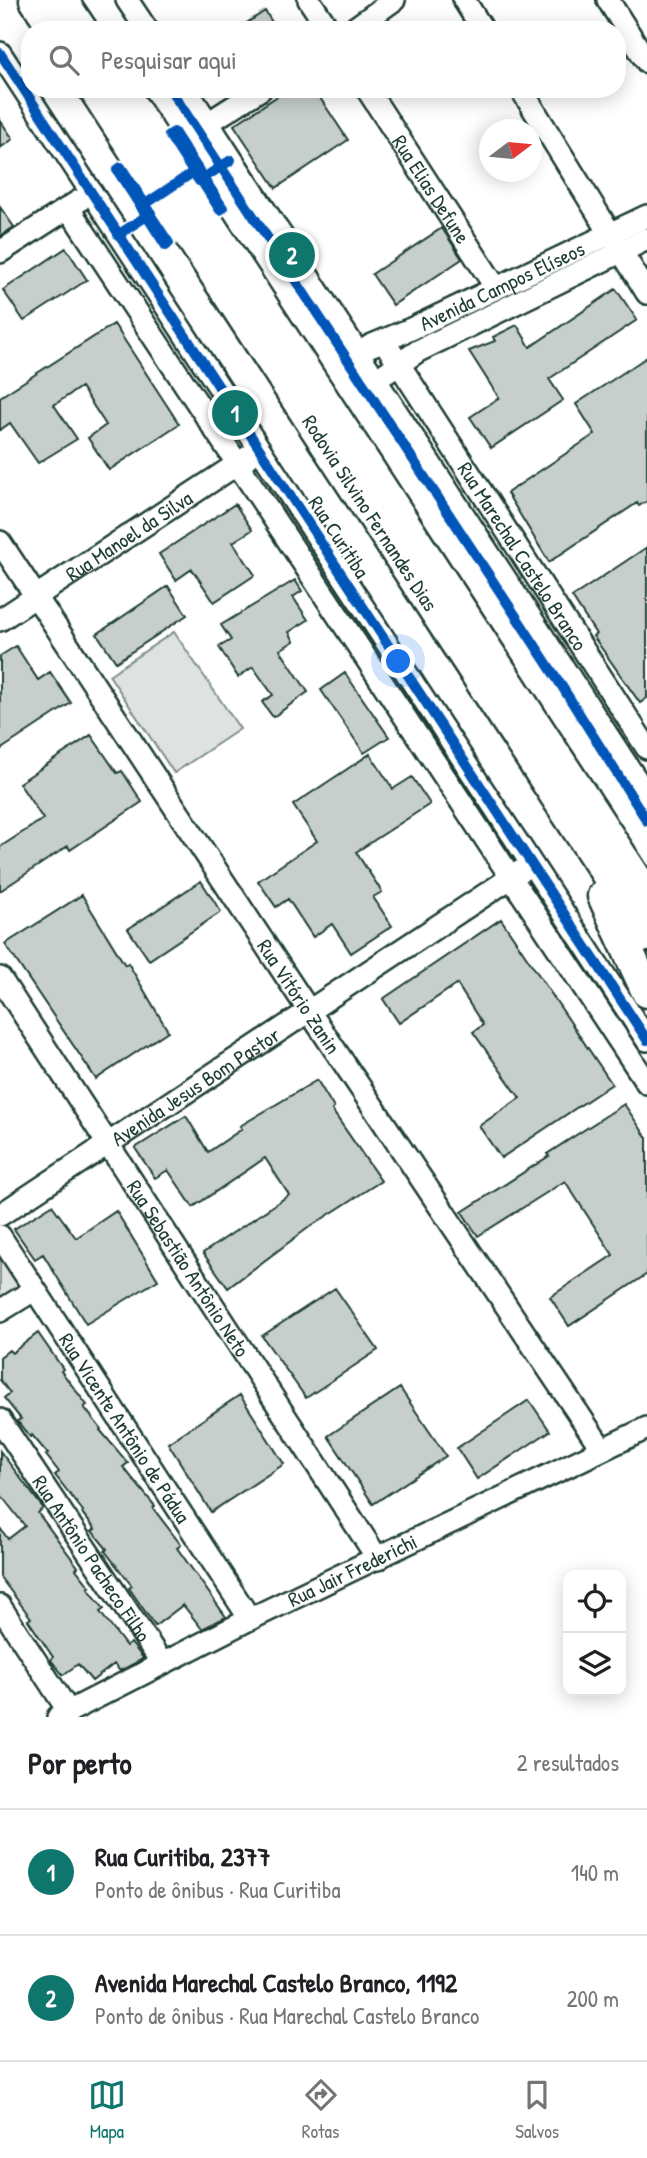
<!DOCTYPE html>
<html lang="pt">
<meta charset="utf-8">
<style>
:root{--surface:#fff;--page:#f2f2f2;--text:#202124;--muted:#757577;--line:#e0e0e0;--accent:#0f766e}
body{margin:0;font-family:"Patrick Hand",sans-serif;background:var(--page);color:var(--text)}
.controls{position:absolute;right:21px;bottom:21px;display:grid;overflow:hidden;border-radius:14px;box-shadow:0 4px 18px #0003}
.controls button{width:63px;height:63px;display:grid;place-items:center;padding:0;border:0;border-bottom:2px solid var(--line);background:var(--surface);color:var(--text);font:35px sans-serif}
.compass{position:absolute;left:479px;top:119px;width:63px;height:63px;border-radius:50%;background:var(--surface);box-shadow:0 4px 18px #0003;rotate:74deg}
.you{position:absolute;left:399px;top:662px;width:24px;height:24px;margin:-18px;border:5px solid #fff;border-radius:50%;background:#1a73e8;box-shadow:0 0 0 10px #1a73e833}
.badge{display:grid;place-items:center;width:46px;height:46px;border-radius:50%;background:var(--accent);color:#fff;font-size:23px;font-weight:700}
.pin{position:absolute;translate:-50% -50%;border:4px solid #fff;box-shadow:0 2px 7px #0006}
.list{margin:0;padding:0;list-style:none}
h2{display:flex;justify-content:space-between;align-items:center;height:91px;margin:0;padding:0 28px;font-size:30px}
h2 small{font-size:23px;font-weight:400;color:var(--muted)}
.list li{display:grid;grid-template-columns:46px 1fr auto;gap:21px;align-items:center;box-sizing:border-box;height:126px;padding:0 28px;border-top:2px solid var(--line)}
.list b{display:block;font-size:26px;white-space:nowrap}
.list p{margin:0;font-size:23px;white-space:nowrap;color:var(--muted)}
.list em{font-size:23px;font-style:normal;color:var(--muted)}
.icon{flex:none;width:38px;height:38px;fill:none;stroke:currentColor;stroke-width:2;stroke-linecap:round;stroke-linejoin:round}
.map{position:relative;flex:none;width:647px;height:1717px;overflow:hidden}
.search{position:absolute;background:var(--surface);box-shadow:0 4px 18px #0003;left:21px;right:21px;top:21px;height:77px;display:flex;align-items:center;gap:18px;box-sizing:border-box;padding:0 24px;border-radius:28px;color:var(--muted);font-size:26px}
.sheet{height:343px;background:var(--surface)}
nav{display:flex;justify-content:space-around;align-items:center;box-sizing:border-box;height:98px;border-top:2px solid var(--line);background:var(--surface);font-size:19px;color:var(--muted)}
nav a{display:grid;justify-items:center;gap:4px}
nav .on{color:var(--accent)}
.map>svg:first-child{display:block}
.green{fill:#dee3e2;stroke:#7e908b;stroke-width:2}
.building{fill:#c7cfcc;stroke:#1f3d34;stroke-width:2}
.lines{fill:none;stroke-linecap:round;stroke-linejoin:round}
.minor-casing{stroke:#1f3d34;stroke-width:26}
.highway-casing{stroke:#1f3d34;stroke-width:35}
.minor{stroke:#fff;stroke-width:21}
.highway{stroke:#fff;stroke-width:30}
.cycleway-casing{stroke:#fff;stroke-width:15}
.cycleway{stroke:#0057b8;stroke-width:10}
.labels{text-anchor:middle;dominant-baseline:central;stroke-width:5;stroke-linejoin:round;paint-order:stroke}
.street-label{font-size:21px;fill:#1f3d34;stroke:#fff}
</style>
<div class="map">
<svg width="647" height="1717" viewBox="0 0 647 1717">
<rect width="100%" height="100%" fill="#fff"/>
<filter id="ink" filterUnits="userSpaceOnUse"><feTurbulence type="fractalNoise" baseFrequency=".0143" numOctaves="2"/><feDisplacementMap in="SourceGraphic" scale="14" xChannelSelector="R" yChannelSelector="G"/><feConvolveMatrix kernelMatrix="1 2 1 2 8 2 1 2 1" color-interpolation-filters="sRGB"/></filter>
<g filter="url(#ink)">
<path class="green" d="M174 632 240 729 174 773 109 675Z
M0 1236 34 1290 0 1311Z"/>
<path class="building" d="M265 11 277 30H236Z
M288 89H314L348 140 276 188 234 125Z
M0 120 13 139 0 148Z
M0 207 14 227 0 236Z
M442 228 462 259 393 305 372 274Z
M66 248 87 280 24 321 3 290Z
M616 289 637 320 549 379 563 400 491 448 470 417 499 398 469 351 495 341 493 337 517 325 530 347Z
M114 324 179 424 109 470 88 438 106 425 81 387 54 405 77 439 38 463 10 423 0 430V397Z
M647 357V501L639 506 637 503 549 562 507 493 595 434 576 404Z
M235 504 252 530 233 542 255 575 214 602 192 569 176 580 159 554Z
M647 547V698L640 703 593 636 596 634 572 597Z
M295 580 302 591 293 597 308 620 289 632 294 641 280 650 308 692 273 717 262 702 273 695 253 667 238 677 219 647 231 640 221 625Z
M168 586 187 615 116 662 97 634Z
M16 646 38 680 50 672 71 703 0 750V656Z
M345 673 389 737 364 753 321 690Z
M91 735 117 773 122 771 142 802 70 850 68 846 0 891V847L43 819 19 783Z
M370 754 393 789 412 777 430 804 356 852 382 892 373 897 392 926 351 953 332 924 313 937 288 899 276 907 258 881 317 841 293 805Z
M201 881 221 912 149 960 128 929Z
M82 895 125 965 128 963 168 1031 96 1079 5 944Z
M501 919 612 1084 501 1158 479 1126 520 1098 473 1032 483 1025 457 984 399 1023 383 999Z
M317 1080 334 1108 332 1110 381 1181 308 1228 228 1288 203 1253 289 1195 265 1158 193 1207 168 1170 155 1178 135 1148 186 1116 208 1152 242 1129 240 1126Z
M624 1104 647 1138V1274L569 1326 550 1297 613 1255 565 1181 478 1236 462 1212 549 1156 547 1154Z
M52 1205 76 1238 116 1211 158 1280 86 1324 43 1254 35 1259 14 1229Z
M335 1288 378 1350 306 1398 262 1336Z
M38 1333 63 1369 61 1371 87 1405 84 1407 101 1429 100 1430 128 1463 123 1467 155 1506 153 1508 181 1545 177 1548 226 1617 202 1629 183 1605 155 1626 129 1588 132 1586 105 1551 107 1549 92 1531 95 1529 82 1513 83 1511 55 1475 59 1472 46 1455 48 1454 32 1435 30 1437 17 1421 21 1419 4 1398 10 1393 0 1380V1357L9 1350 12 1353Z
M400 1388 446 1456 373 1504 328 1436Z
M240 1395 284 1464 211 1512 168 1443Z
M529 1400 550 1431 477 1479 457 1448Z
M0 1451 43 1508 38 1513 78 1567 76 1569 90 1587 88 1588 104 1609 100 1612 126 1646 131 1643 143 1658 141 1660 120 1671 114 1664 92 1681 78 1664 63 1675 51 1660 53 1657 28 1620 31 1618 0 1577V1528L8 1539 25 1526 0 1494Z"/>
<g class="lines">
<g class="minor-casing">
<g id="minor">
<path d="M127 0 147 30"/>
<path d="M309 0 329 30"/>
<path d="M464 0 483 30"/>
<path d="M608 0 647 62"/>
<path d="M352 30 394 0"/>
<path d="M0 53 647 1040"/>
<path d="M186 89 647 796"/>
<path id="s1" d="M367 89 496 288"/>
<path d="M521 89 647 293"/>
<path d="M208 123 261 89"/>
<path d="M69 209C263 499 452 793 647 1083"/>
<path d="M0 252 79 201"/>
<path id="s2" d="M384 341 647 748"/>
<path id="s3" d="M370 346 411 329 647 216"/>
<path d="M386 373 418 351 647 239"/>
<path id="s4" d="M0 542 309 1011 602 1449"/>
<path id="s5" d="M0 620 251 455"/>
<path id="s6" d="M0 978 378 1559"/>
<path id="s7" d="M0 1215 521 871"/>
<path id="s8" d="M0 1236 250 1619"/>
<path d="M0 1311 34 1290"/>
<path id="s9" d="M0 1420 162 1663"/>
<path d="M0 1606 69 1712"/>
<path id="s10" d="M58 1717 250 1619 647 1428"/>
</g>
</g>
<g class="highway-casing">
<g id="highway">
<path d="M35 0 55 30"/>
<path d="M62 0 82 30"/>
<path id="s11" d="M94 89 647 936"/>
<path d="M121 89 647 895"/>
<path d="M603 896 647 992"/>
</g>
</g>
<use href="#minor" class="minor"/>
<use href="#highway" class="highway"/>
<g class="cycleway-casing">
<path id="cycleway" d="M0 53 647 1040
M170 89 563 688 647 821
M118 235 151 213 121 167 117 170 166 246 169 243 144 205 195 171 220 210 223 208 174 132 169 135 199 181 231 160"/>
</g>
<use href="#cycleway" class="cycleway"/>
</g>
</g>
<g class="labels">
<g class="street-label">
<text stroke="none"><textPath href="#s1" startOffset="119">Rua Elias Defune</textPath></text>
<text stroke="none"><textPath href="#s3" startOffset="145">Avenida Campos Elíseos</textPath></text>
<text stroke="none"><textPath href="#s11" startOffset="506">Rodovia Silvino Fernandes Dias</textPath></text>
<text stroke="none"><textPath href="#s5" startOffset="154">Rua Manoel da Silva</textPath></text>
<text transform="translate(339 537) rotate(57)">Rua Curitiba</text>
<text stroke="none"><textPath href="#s2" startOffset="256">Rua Marechal Castelo Branco</textPath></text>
<text stroke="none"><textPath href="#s4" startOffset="544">Rua Vitório Zanin</textPath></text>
<text stroke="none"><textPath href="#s7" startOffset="234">Avenida Jesus Bom Pastor</textPath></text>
<text stroke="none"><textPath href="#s6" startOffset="346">Rua Sebastião Antônio Neto</textPath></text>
<text stroke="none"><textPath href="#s8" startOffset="229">Rua Vicente Antônio de Pádua</textPath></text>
<text stroke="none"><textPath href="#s9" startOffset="166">Rua Antônio Pacheco Filho</textPath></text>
<text stroke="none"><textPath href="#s10" startOffset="329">Rua Jair Frederichi</textPath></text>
</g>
</g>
</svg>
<div class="controls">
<button><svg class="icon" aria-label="locate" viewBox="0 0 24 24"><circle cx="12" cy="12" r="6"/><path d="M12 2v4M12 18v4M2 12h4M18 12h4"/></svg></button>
<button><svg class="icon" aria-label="layers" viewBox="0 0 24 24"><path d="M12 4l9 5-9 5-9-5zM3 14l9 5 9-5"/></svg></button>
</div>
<svg class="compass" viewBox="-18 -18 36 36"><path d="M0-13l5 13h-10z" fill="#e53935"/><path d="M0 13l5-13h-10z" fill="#757577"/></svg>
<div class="you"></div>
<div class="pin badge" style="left:235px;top:413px">1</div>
<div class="pin badge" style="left:292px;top:255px">2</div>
<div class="search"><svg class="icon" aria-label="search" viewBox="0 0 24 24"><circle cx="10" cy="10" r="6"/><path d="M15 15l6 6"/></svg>Pesquisar aqui</div>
</div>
<section class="sheet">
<h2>Por perto<small>2 resultados</small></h2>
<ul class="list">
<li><span class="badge">1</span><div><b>Rua Curitiba, 2377</b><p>Ponto de ônibus · Rua Curitiba</p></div><em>140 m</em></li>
<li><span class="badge">2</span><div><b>Avenida Marechal Castelo Branco, 1192</b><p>Ponto de ônibus · Rua Marechal Castelo Branco</p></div><em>200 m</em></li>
</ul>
</section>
<nav>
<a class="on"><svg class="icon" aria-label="map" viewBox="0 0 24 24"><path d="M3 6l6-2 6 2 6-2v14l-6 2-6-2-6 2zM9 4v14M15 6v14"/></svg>Mapa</a>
<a><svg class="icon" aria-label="directions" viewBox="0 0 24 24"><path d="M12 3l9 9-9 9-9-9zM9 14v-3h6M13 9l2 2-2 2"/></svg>Rotas</a>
<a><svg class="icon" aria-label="saved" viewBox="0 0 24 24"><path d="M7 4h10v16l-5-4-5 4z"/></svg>Salvos</a>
</nav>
